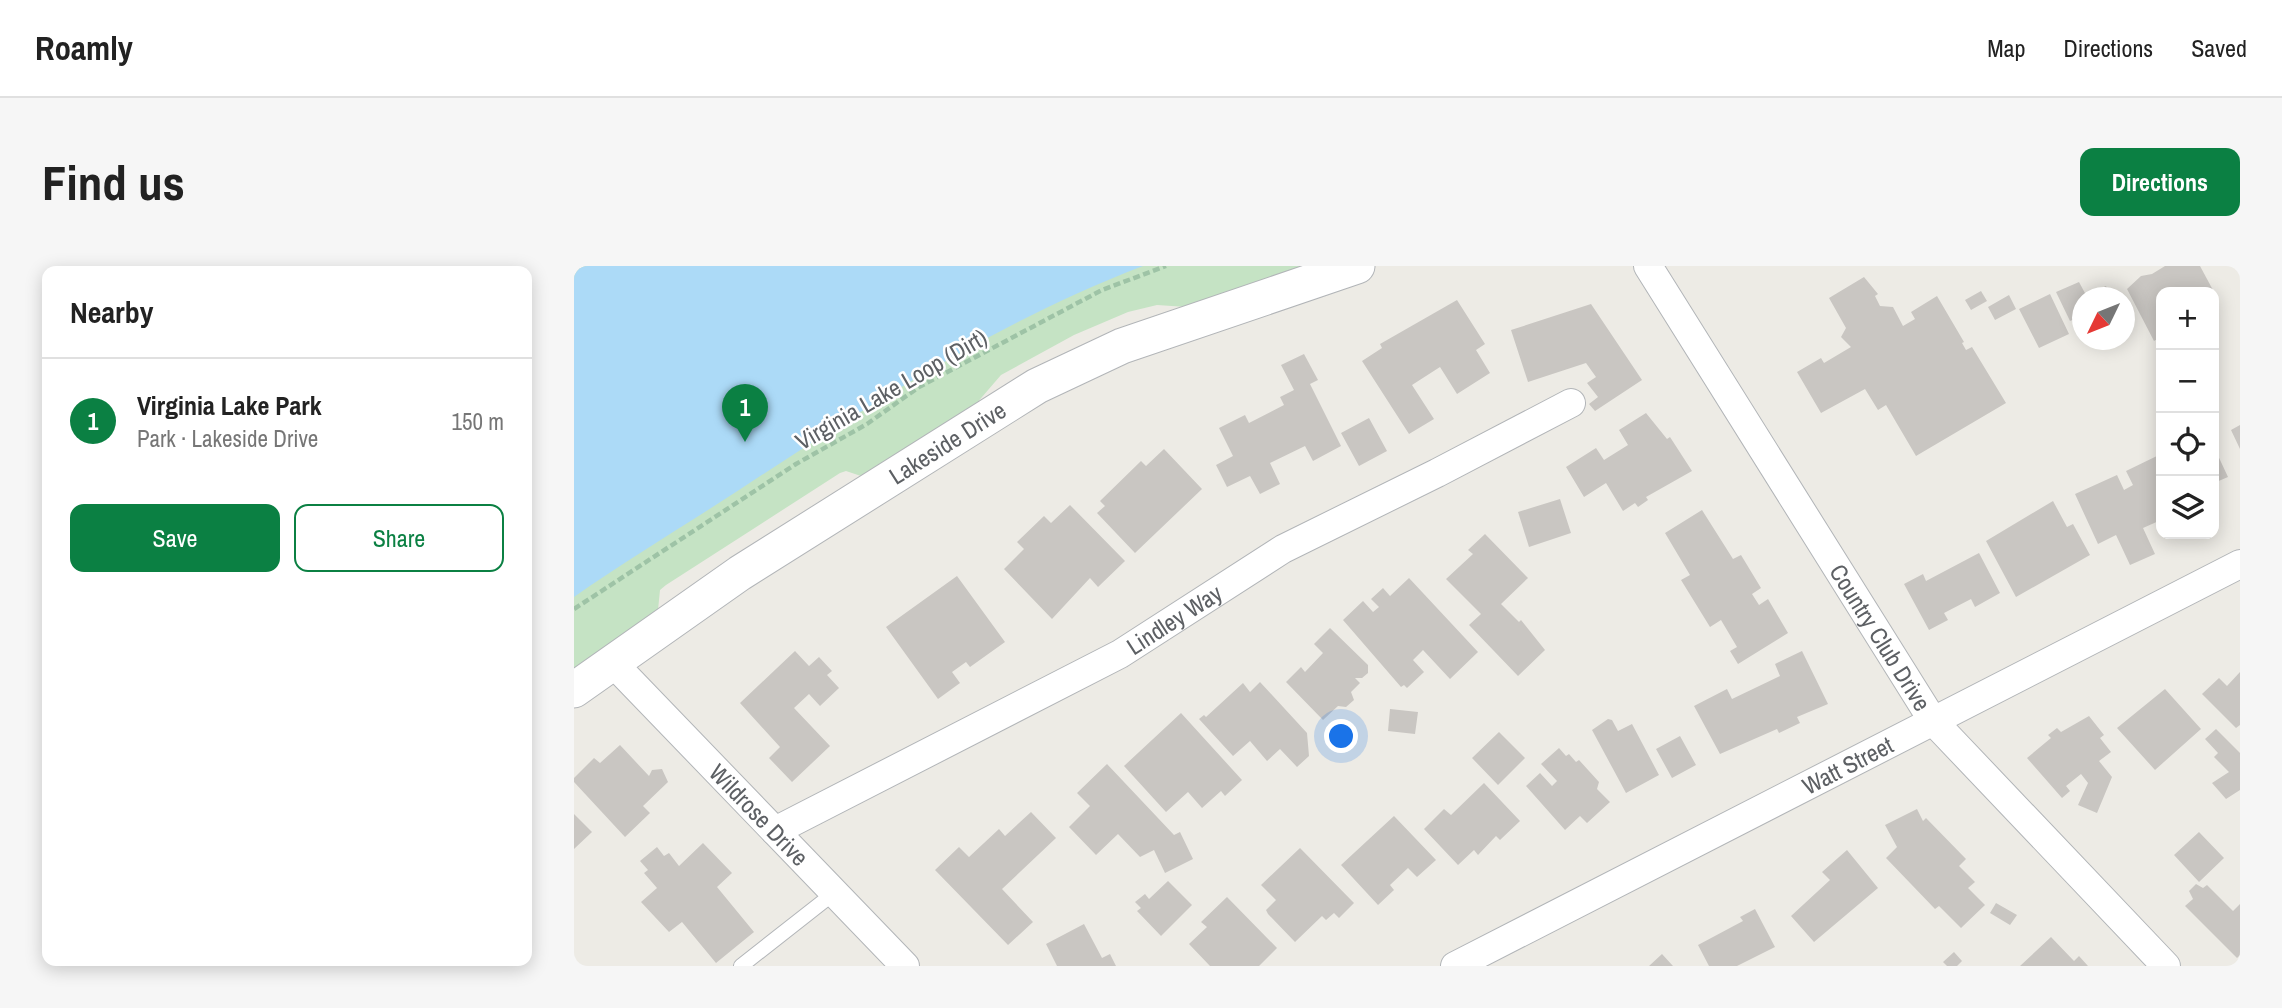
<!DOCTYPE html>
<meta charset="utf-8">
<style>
:root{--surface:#fff;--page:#f6f6f6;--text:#222;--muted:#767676;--line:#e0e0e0;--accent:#0b8043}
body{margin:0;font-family:"Archivo Narrow",sans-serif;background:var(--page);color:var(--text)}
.controls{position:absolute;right:21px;top:21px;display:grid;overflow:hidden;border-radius:14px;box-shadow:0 4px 18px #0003}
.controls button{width:63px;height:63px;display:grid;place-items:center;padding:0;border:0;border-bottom:2px solid var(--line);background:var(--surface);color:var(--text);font:35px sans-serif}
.compass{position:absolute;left:1498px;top:21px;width:63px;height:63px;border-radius:50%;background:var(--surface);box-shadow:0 4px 18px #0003;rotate:227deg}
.you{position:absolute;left:768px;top:471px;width:24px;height:24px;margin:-18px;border:5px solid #fff;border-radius:50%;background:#1a73e8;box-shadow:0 0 0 10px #1a73e833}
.badge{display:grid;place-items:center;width:46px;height:46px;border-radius:50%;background:var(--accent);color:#fff;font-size:23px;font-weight:700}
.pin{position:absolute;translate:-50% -58px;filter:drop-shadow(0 2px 4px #0008)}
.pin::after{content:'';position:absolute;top:37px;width:24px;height:21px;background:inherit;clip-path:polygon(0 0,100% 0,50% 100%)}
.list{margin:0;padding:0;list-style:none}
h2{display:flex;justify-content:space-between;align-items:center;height:91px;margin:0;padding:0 28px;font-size:30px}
h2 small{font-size:23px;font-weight:400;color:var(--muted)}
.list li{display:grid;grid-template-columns:46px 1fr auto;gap:21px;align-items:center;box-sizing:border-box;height:126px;padding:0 28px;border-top:2px solid var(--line)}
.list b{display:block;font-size:26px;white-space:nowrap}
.list p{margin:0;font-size:23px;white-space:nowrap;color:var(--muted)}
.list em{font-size:23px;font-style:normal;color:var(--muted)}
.actions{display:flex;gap:14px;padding:21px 28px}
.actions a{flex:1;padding:16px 0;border:2px solid var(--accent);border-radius:14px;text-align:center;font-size:24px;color:var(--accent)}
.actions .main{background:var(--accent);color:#fff}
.icon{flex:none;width:38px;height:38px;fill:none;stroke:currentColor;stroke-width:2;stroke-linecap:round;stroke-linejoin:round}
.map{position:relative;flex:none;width:1666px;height:700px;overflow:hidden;border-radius:14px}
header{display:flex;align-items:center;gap:42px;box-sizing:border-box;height:98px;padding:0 35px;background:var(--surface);border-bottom:2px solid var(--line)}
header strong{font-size:33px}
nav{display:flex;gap:38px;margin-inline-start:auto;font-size:24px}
.intro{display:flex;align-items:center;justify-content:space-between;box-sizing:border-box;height:168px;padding:0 42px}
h1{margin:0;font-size:49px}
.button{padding:18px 32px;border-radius:14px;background:var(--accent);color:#fff;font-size:24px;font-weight:700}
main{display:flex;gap:42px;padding:0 42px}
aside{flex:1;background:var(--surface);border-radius:14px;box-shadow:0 4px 18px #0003}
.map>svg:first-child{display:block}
.green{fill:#c5e3c4}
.water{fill:#acdaf7}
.building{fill:#c9c6c2}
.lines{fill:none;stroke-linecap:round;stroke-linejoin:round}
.service-casing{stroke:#b2b5b8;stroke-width:16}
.minor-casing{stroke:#b2b5b8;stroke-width:30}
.tertiary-casing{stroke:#b2b5b8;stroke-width:37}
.path{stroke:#9ec3a6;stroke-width:4.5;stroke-dasharray:7 3.5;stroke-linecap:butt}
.service{stroke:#fff;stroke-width:14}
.minor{stroke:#fff;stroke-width:28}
.tertiary{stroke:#fff;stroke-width:35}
.labels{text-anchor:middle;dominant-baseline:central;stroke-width:5;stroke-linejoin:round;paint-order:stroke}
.street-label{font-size:24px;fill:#5d6064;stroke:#fff}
</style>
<header>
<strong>Roamly</strong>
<nav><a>Map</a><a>Directions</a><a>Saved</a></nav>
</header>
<div class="intro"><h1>Find us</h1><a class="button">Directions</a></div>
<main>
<aside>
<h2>Nearby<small></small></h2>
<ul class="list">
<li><span class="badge">1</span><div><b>Virginia Lake Park</b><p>Park · Lakeside Drive</p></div><em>150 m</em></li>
</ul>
<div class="actions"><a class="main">Save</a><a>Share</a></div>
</aside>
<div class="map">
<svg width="1666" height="700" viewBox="0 0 1666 700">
<rect width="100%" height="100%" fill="#edebe5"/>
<path class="green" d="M0 0H735L613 41 583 39 554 46 500 69 427 109 402 138 299 203 287 210 272 205 266 207 92 319 86 324 84 344 0 405Z"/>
<path class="water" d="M0 0H569C425 55 293 140 165 224 110 260 54 293 0 331Z"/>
<path class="building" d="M1591 0H1626L1640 26H1587V71L1580 75 1553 23 1567 10 1578 8Z
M1290 11 1304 28 1301 30 1306 40 1319 41 1329 60 1341 53 1337 46 1363 30 1390 76 1388 77 1392 84 1398 81 1432 137 1342 190 1312 139 1304 144 1291 123 1247 147 1223 106 1247 92 1250 97 1277 81 1267 71 1272 62 1255 32Z
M1505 16 1512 29 1532 20 1537 32H1508V50L1496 55 1482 26Z
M1407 25 1413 35 1397 44 1391 34Z
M1476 28 1495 68 1465 82 1445 43Z
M1435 29 1442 43 1421 54 1414 41Z
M883 34 911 78 902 84 916 107 883 128 866 101 838 119 860 153 835 168 788 95 808 82 806 78Z
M1017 38 1068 114 1021 145 1015 138 1024 131 1013 117 1022 111 1012 97 954 116 937 64Z
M730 88 744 114 736 118 767 180 739 195 731 180 696 197 706 218 686 228 676 210 653 221 642 199 659 190 645 162 671 149 675 157 710 139 706 131 720 124 707 99Z
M1072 147 1093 173 1096 171 1118 205 1072 231 1074 234 1064 241 1061 237 1049 245 1032 217 1010 231 992 201 1022 182 1030 194 1054 179 1045 164Z
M795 152 813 185 785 200 767 167Z
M1666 159V183L1657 164Z
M1640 181 1654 211 1640 217Z
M590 183 628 223 561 287 523 247 531 240 526 235 567 195 572 200Z
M1587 188V254L1569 262 1581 288 1556 299 1542 269 1524 278 1501 228 1543 209 1550 224 1559 219 1552 205Z
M986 233 997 267 955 281 944 246Z
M1479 235 1493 261 1499 258 1516 289 1442 331 1412 275Z
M496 239 551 295 524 321 516 312 478 353 430 303 450 283 443 276 470 250 477 257Z
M1128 244 1159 293 1167 289 1187 322 1178 328 1185 339 1194 333 1214 367 1164 398 1156 385 1163 381 1147 354 1136 361 1107 314 1116 309 1091 267Z
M911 268 954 312 927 338 945 356 947 354 971 384 944 410 895 359 907 348 872 313 899 288 894 284Z
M1405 287 1426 327 1401 341 1397 333 1370 347 1374 354 1355 364 1330 318 1349 308 1352 315Z
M383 310 431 376 396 401 392 396 378 406 386 417 364 433 312 361Z
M835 312 904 386 876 413 849 384 839 394 850 406 833 422 830 419 827 421 769 354 789 335 799 346 805 341 797 333 809 322 816 330Z
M756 362 794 399V407L788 412H781L786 417 777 426 780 434 772 441 764 440 749 454 712 416 727 401 731 406 749 387 740 378Z
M221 385 235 400 245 391 258 405 253 409 265 422 246 440 235 428 220 442 256 480 218 516 195 492 206 481 166 437Z
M1228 385 1254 438 1223 451 1226 457 1205 467 1203 463 1146 488 1120 440 1153 423 1158 433 1206 410 1201 398Z
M1666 406V459L1662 462 1628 428 1645 412 1653 420Z
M686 416 733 467 735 490 723 501 706 483 693 495 676 475 659 490 625 453 630 449 632 451 669 417 676 426Z
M1591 423 1627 463 1581 504 1543 462Z
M816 443 844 446 841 468 814 465Z
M607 447 668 514 651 530 647 525 628 542 614 526 592 546 550 500Z
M1515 450 1530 469 1526 472 1537 486 1525 495 1538 511 1523 547 1504 539 1514 517 1507 508 1492 520 1496 525 1488 532 1453 492 1477 472 1474 469 1483 462 1487 466Z
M1034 453 1038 454 1044 465 1058 458 1085 509 1052 527 1018 464Z
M1642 463 1666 487V524L1652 533 1638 517 1655 506 1640 491 1644 487 1631 473Z
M925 466 951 492 924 519 898 492Z
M1106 470 1122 499 1098 512 1082 483Z
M46 479 75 510 78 504 88 503 94 516 69 540 76 547 51 571 0 516V512L20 492 26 497Z
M985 482 992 490 995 488 1002 496 1005 494 1025 516 1023 523 1036 536 1013 557 1006 550 991 564 952 520 966 507 978 520 983 515 967 498Z
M533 498 600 569 606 566 619 593 591 607 580 584 566 591 544 568 522 589 495 561 516 540 503 527Z
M910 517 946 555 926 574 922 570 904 589 900 584 884 599 850 563 870 543 877 549Z
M1343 543 1349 555 1352 552 1392 593 1385 600 1401 616 1394 622 1411 639 1387 662 1365 640 1361 643 1312 592 1323 581 1311 559Z
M457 546 482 572 428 623 459 656 434 679 361 604 385 581 395 591 425 563 431 570Z
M0 548 18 566 0 583Z
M820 550 862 594 843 611 834 602 816 619 820 624 804 639 767 599Z
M1625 566 1650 592 1625 616 1600 589Z
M129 577 158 607 143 621 180 666 142 697 108 656 95 666 67 636 83 622 70 607 74 604 66 595 83 581 90 590 95 587 105 600Z
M726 582 780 637 765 652 760 647 752 654 748 650 721 676 694 648 692 644 702 634 687 619Z
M1273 584 1304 622 1240 676 1217 650 1256 614 1248 606Z
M594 615 618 639 587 670 563 645 567 642 561 636 571 628 575 633Z
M1622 618 1629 622 1633 619 1659 645 1666 638V689L1663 692 1611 640 1619 633 1615 625Z
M653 631 703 682 685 700H636L615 678 633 661 627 656Z
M1422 637 1443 649 1436 659 1416 647Z
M1181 643 1201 681 1163 700H1135L1124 679 1169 655 1166 651Z
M510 658 528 692 536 688 542 700H483L472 678Z
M1477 671 1500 695 1505 690 1514 700H1446Z
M1380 686 1388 695 1383 700H1373L1369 696Z
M1088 688 1099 700H1075Z"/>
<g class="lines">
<g class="service-casing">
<path id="service" d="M167 700 260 627"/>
</g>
<g class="minor-casing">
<g id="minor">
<path id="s1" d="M1074 0 1359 455 1592 700"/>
<path id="s2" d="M38 396 331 700"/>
<path id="s3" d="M201 565 546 388 709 283 863 207 997 137"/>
<path id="s4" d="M881 700 1666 298"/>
</g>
</g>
<g class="tertiary-casing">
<g id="tertiary">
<path id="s5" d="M0 424 166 307 463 120 548 80 783 0"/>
</g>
</g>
<path class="path" d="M0 343 222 198 293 158 345 121 528 24 592 0"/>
<use href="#service" class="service"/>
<use href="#minor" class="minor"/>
<use href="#tertiary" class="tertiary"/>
</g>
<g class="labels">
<g class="street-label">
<text transform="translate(317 123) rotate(-30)">Virginia Lake Loop (Dirt)</text>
<text stroke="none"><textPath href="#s5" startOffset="448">Lakeside Drive</textPath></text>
<text stroke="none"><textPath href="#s3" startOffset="452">Lindley Way</textPath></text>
<text stroke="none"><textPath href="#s1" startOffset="438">Country Club Drive</textPath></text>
<text stroke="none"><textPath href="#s4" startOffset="441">Watt Street</textPath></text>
<text stroke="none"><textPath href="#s2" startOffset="212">Wildrose Drive</textPath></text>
</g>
</g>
</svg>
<div class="controls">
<button>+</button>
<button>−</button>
<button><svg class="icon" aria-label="locate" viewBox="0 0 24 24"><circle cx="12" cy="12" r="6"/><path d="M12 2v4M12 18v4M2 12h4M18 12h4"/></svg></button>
<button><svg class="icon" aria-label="layers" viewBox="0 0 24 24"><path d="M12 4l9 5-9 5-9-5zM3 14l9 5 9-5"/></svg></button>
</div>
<svg class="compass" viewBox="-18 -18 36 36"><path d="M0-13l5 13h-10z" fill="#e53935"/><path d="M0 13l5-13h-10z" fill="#767676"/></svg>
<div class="you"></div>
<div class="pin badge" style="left:171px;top:176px">1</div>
</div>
</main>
